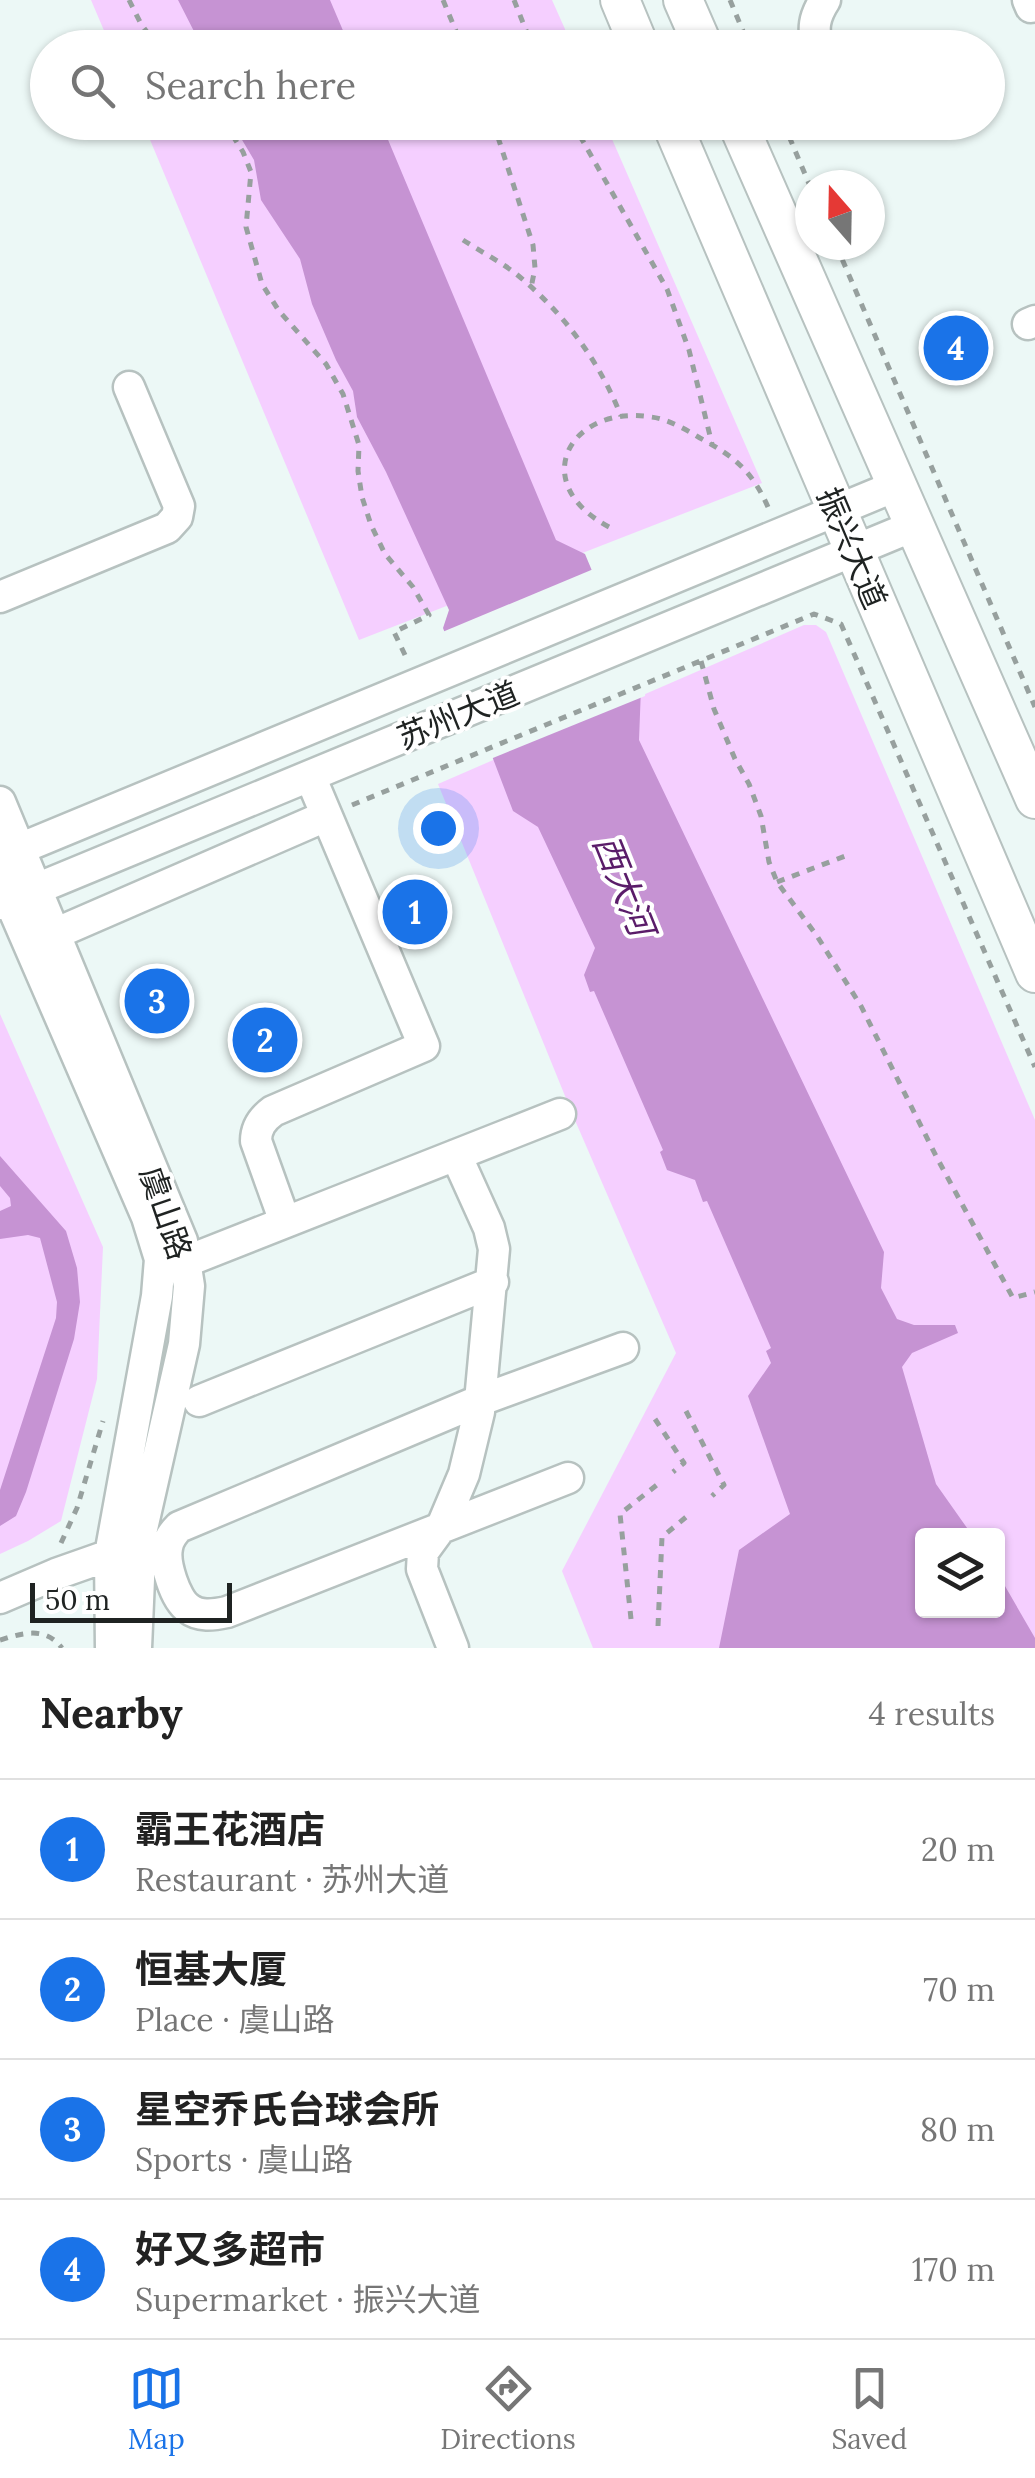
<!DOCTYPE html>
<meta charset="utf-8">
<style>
:root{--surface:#fff;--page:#f2f2f2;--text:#222;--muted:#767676;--line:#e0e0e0;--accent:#1a73e8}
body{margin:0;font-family:Lora,"Noto Sans SC",serif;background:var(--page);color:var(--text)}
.controls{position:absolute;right:30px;bottom:30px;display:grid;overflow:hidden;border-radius:10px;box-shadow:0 2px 8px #0004}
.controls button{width:90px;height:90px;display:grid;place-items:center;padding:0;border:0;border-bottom:2px solid var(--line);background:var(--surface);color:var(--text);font:50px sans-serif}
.compass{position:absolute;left:795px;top:170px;width:90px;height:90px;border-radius:50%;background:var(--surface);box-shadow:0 2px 8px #0004;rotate:340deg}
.scale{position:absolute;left:30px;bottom:25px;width:202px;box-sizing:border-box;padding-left:10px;border:5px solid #1f2322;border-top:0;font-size:28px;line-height:35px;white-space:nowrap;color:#1f2322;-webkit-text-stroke:8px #fff;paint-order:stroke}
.you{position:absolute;left:438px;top:828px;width:35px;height:35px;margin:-25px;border:8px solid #fff;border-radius:50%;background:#1a73e8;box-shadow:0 0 0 15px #1a73e833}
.badge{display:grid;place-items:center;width:65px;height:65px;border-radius:50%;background:var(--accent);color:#fff;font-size:32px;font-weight:700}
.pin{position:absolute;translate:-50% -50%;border:5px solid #fff;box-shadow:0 2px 10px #0006}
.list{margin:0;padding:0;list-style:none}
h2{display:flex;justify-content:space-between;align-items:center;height:130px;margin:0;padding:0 40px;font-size:42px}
h2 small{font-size:32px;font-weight:400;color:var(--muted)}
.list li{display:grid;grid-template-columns:65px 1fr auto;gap:30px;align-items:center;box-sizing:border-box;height:140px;padding:0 40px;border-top:2px solid var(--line)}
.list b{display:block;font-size:38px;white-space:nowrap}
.list p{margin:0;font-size:32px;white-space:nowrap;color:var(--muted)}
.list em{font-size:32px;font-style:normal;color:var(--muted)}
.icon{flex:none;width:55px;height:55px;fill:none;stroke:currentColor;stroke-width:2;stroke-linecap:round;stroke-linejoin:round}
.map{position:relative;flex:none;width:1035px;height:1648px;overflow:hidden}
.search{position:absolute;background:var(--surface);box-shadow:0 2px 8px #0004;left:30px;right:30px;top:30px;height:110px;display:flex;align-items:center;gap:25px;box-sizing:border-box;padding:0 35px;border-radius:55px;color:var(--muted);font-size:38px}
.sheet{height:690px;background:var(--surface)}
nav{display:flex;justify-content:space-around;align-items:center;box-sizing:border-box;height:140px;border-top:2px solid var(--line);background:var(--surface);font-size:28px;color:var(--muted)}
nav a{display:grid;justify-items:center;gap:5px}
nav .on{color:var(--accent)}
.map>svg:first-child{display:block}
.green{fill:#f5cfff;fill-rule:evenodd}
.water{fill:#c693d3}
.pier{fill:#ecf8f6}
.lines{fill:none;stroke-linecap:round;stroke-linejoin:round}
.minor-casing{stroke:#b7c2c0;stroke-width:35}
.major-casing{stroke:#b7c2c0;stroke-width:42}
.path{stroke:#97a09e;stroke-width:5;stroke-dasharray:8 8;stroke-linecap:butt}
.minor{stroke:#fff;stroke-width:30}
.major{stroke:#fff;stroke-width:38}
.labels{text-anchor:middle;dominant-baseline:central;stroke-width:8;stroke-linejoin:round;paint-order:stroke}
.street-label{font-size:32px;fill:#1f2322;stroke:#fff}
.water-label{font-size:35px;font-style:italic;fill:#5a1c69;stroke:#fff}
</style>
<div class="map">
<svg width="1035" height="1648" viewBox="0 0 1035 1648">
<rect width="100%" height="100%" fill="#ecf8f6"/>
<path class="green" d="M91 0H552L573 47H111Z
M143 123H605L762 483 359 640Z
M804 625H816L826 632 1035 1120V1648H593L562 1571 676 1353 574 1118 438 784ZM922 1536H998V1610H922Z
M0 1014 103 1247 97 1379 61 1521 28 1541 0 1554Z"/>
<path class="water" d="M178 0H330L350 47H202Z
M232 123H381L556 540 585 554 641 688 639 740 884 1252 881 1288 897 1319 914 1325H955L958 1333 912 1353 902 1367 936 1484 972 1535 922 1536V1610H998V1574L1035 1638V1648H719L739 1550 790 1514 748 1396 771 1363 766 1351 771 1348 707 1201 703 1202 695 1180 667 1170 660 1152 663 1150 594 991 590 992 584 975 595 948 538 827 513 811 443 628 449 610 386 472 357 417 353 391 336 360 312 304 300 259 261 200 254 160Z
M0 1156 66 1231 77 1268 80 1302 74 1339 26 1492 16 1516 0 1526V1490L56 1318 57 1302 40 1238 28 1235 0 1239V1211L11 1206 10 1198 0 1186Z"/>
<path class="pier" d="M596 568 646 686 645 696 488 760 440 633Z"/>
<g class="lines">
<g class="minor-casing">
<path id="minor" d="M1028 0 1031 7 1035 6
M818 48C812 29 814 17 825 0
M1028 324 1035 321
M0 597 167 528 177 517 179 506 129 387
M0 802 182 1241 189 1286 184 1344 141 1533 136 1648
M0 857 898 485
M0 878 147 1217 160 1259 157 1296 110 1555 111 1648
M0 904 916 525
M36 942 326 816
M285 1222 256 1141C256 1128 262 1119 273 1111L424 1046 310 776
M167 1269 560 1114
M199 1401 493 1282
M568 1478 227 1612C213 1615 199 1617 188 1608 175 1599 164 1563 167 1548 168 1540 173 1533 179 1527L481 1400 623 1348
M0 1598 56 1574 110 1555
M453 1648 422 1569 423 1552 442 1526 464 1474 479 1412 494 1249 489 1228 456 1155"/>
</g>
<g class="major-casing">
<path id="major" d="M620 0 640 48
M683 0 704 48
M671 122 1035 973
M737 122 1035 799"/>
</g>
<path class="path" d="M129 0 141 24 159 48
M443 0 463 48
M514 0 533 48
M730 0 750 48
M224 122 243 152 251 172 246 227 262 284 279 311 326 364 343 394 359 445 358 471 362 497 371 525 385 554 413 587 429 615 394 632 406 657
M493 122 533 245 535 268 531 288
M572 122 667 289 689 350 712 444
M783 122 810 186
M463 240C480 251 499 261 515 273 562 311 599 360 621 416
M836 245 1035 707
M609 527C526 483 570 404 651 417 668 419 685 429 700 438 735 457 752 471 768 507
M701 661 714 709 735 759 749 784 761 816 769 862 777 882 817 936 861 1006 937 1158 1013 1298 1035 1292
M352 805 814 614 841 624 1035 1067
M777 882 848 855
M686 1411 724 1485 712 1496
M655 1419 684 1463 673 1472
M61 1543 77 1508 103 1421
M631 1619 620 1514 658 1484
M658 1626 662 1537 691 1513
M0 1640C23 1633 45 1626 62 1648"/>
<use href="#minor" class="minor"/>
<use href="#major" class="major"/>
</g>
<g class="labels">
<g class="street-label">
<text transform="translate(852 548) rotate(67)">振兴大道</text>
<text transform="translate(458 715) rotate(-22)">苏州大道</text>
<text transform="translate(166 1213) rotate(71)">虞山路</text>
</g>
<g class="water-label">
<text transform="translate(624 885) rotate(68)">西大河</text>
</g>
</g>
</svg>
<div class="controls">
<button><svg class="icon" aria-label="layers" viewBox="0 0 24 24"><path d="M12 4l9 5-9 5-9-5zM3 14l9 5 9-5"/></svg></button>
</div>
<svg class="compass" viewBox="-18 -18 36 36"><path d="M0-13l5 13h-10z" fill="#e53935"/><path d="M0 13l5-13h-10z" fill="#767676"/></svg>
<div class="scale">50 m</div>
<div class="you"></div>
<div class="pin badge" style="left:415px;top:912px">1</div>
<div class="pin badge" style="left:265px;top:1040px">2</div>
<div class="pin badge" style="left:157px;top:1001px">3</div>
<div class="pin badge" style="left:956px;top:348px">4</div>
<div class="search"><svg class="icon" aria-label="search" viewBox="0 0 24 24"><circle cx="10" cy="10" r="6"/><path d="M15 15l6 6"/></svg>Search here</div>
</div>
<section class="sheet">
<h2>Nearby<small>4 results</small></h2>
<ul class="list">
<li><span class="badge">1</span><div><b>霸王花酒店</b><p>Restaurant · 苏州大道</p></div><em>20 m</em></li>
<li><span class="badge">2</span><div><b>恒基大厦</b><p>Place · 虞山路</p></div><em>70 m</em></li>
<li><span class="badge">3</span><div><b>星空乔氏台球会所</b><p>Sports · 虞山路</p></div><em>80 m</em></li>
<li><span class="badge">4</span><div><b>好又多超市</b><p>Supermarket · 振兴大道</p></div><em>170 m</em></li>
</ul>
</section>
<nav>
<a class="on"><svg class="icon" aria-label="map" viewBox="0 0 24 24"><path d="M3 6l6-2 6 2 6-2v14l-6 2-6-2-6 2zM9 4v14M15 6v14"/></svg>Map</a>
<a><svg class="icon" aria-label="directions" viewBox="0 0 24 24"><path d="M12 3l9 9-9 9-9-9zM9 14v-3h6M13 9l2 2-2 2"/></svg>Directions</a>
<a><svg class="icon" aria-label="saved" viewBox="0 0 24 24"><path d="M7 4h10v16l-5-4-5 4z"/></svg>Saved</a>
</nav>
